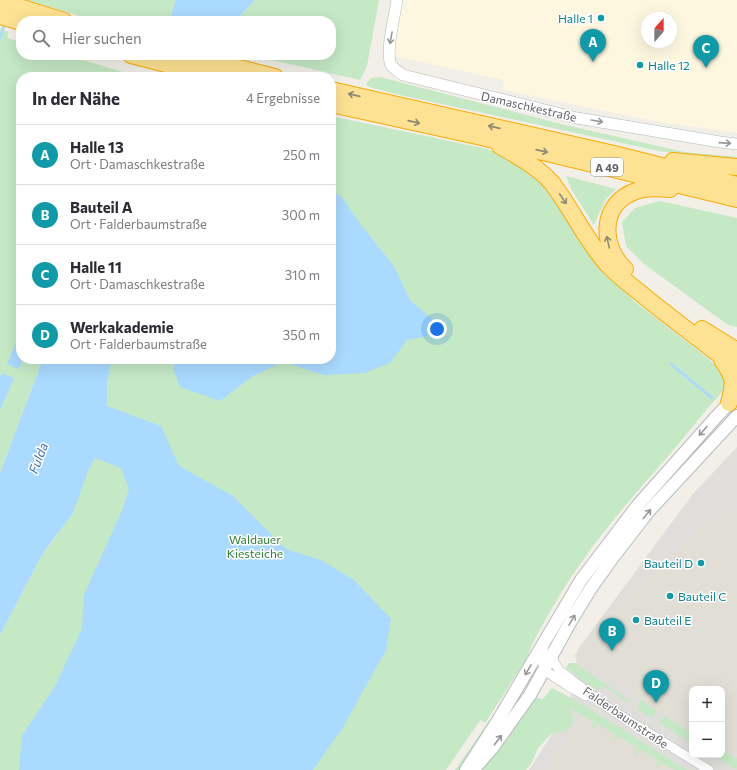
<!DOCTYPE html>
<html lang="de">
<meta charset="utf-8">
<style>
:root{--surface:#fff;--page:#f2f2f3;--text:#2b2b33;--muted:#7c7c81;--line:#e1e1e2;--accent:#ea4335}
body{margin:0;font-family:Commissioner,sans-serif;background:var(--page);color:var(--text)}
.controls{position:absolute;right:12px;bottom:12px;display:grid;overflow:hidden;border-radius:8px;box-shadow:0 4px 16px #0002}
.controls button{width:36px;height:36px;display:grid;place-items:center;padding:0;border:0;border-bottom:1px solid var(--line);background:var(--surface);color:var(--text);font:20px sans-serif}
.compass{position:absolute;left:641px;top:12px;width:36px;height:36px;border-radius:50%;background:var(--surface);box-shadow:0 4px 16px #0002;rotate:21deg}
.you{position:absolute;left:437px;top:329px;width:14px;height:14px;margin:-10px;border:3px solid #fff;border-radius:50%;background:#1a73e8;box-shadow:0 0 0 6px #1a73e833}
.badge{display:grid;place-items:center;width:26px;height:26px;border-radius:50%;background:var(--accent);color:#fff;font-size:13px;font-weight:700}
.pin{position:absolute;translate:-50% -33px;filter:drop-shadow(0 1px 2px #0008)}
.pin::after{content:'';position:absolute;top:21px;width:14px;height:12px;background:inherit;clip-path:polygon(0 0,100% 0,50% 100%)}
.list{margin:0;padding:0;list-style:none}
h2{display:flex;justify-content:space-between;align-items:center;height:52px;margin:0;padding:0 16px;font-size:17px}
h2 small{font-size:13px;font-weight:400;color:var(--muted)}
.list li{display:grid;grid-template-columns:26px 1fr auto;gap:12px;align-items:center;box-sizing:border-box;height:60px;padding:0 16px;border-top:1px solid var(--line)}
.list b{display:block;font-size:15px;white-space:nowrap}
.list p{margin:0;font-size:13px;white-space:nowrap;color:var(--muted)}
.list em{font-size:13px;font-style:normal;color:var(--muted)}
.icon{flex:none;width:22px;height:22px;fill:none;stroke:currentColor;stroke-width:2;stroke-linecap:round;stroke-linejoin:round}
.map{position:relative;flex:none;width:737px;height:770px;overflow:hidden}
.search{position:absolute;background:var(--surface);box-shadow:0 4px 16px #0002;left:16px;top:16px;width:320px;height:44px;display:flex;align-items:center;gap:10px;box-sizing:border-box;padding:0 14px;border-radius:16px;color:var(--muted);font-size:15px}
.panel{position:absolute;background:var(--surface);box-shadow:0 4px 16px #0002;left:16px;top:72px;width:320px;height:292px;border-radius:16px}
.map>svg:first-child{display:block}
.commercial{fill:#fef7e0;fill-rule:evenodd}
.industrial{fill:#e0deda;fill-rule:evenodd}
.education{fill:#e1ded6}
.green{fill:#c5e8c5}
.water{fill:#aadaff}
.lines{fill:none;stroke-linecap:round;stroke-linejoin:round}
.stream{stroke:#aadaff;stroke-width:2.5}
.minor-casing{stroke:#b5b8bc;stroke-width:10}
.tertiary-casing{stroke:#b5b8bc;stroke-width:12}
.secondary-casing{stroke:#b6babf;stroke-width:14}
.motorway-casing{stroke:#f9ab00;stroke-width:18}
.minor{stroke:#fff;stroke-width:9}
.tertiary{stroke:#fff;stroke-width:11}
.secondary{stroke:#fff;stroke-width:12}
.motorway{stroke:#fde293;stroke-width:16}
.oneway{stroke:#979a9d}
.oneway2{stroke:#8e8975}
.culture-dot{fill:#0f9aa8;stroke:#fff;stroke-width:1.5}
.labels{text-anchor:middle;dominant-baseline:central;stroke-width:3;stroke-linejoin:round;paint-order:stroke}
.shield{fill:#fff;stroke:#8f9295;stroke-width:1}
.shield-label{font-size:11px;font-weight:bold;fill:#5f6368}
.culture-label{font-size:12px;fill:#0d838f;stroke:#fff;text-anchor:start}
.street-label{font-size:12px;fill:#5f6368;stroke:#fff}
.park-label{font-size:12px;fill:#348238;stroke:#fff}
.water-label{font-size:13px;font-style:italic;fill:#4174aa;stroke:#fff}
</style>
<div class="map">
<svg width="737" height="770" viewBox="0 0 737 770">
<rect width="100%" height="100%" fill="#f1efe8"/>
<path class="commercial" d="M403 0H737V133L660 122 503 90 504 80 393 56ZM647 18H671V42H647Z"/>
<path class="industrial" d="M737 447V770H529L569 708 578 649 693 494ZM692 689H722V755H692Z"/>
<path class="education" d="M737 507V760L722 751V689H692V732L574 656 622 601 679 546 710 522Z
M582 716 674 770H547Z"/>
<path class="green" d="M27 0H176L169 21H95Z
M255 0H379L367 66 360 80 250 55H331V21H238V18Z
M0 29 9 32 7 38 21 42V55H66L140 77H21V359H43L0 473Z
M380 77 561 124 684 152 737 157V162L659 151 400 95 369 87 366 84 371 78Z
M331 116 487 149 507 156 539 178 557 197 583 247 634 301 709 359 729 380C724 391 715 400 707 409 694 425 679 443 665 460 623 507 582 555 551 610 541 628 528 647 525 667L522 666 485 723 481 720 479 722 446 770H0V635L43 553 57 535 107 393V383L112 359H331Z
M566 176 616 189 606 199 594 225 571 189Z
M660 201 737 218V327L728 325 644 264 626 246 622 222 635 208Z
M569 663H575L630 701 629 703 602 685 598 691 566 668Z
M552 688 577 701 687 770H675L660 762 657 767 655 766 658 760 640 749 636 755 634 753 637 747 618 736 615 741 613 740 616 735 598 724 594 729 591 728 594 722 569 708 574 719C568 732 565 733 552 733L538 748 531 764 526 770H478L535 698 543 699Z
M642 699 644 700 646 704 657 711 652 718 639 710 637 708Z
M664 716 692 733V743L659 723Z
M491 718 494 720 460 770H455Z
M722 750 737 759V770L712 755H722Z"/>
<path class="water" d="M176 0H255L238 18V21H169Z
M331 191 341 196 361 225 394 266 410 300 434 321 428 336 407 340 390 363 365 373 324 375 283 362 253 376 220 401 180 387 173 368 177 359H331Z
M21 331V359H23L19 369 7 364Z
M43 359H112L107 383V406L161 426 179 466 233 496 286 549 321 560 354 580 391 619 386 650 342 729 313 770H19L22 736 54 688 82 629 84 595 123 508 129 489 121 468 95 458 88 471 73 513 43 553 0 635V473Z
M2 373 14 378 0 410V377Z"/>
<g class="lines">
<path class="stream" d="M0 38 5 23
M671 364 712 398"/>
<g class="minor-casing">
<path id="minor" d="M544 645 542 659 544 670 568 686 586 696
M552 654 554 662 559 670 610 709 709 770"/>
</g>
<g class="tertiary-casing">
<path id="tertiary" d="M397 0C395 15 385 52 391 65 394 69 399 72 403 75L577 118 720 142 737 144"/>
</g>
<g class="secondary-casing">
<path id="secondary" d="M474 769 493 747 530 695 572 619 591 588 614 556 648 512 737 416
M466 770 497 722 581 580 638 505 717 416 734 398"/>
</g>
<g class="motorway-casing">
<path id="motorway" d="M0 1 64 21
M0 16 21 22
M131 55 217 77
M187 55 275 77
M331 90 614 154 737 185
M331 104 477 136 737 199
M500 146C518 156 539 168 552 183 572 209 585 239 607 264 620 278 636 289 650 301 679 324 708 346 737 368
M673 161 737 167
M625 269C600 246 600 203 636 191 647 187 659 188 670 189
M702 329 737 351
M722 360C735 379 735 380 729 403"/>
</g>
<use href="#minor" class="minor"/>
<use href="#tertiary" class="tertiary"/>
<use href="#secondary" class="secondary"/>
<use href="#motorway" class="motorway"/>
</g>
<defs><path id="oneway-shaft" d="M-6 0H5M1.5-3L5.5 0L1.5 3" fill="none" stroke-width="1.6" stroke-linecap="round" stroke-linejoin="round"/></defs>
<g class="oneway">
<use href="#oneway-shaft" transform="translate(391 38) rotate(100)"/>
<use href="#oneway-shaft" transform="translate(597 121) rotate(10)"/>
<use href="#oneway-shaft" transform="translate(725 143) rotate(4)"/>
<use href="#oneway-shaft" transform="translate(703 431) rotate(132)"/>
<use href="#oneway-shaft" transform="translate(647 514) rotate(-50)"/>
<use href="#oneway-shaft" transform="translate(572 620) rotate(-60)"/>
<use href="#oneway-shaft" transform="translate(528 670) rotate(120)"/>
<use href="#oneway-shaft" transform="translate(498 740) rotate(-53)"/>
</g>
<g class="oneway2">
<use href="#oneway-shaft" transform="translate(354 95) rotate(-167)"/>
<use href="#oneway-shaft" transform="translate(414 122) rotate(13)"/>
<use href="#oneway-shaft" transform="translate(494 127) rotate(-167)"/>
<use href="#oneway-shaft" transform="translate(542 151) rotate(13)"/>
<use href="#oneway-shaft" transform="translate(563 199) rotate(56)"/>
<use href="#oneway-shaft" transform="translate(608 242) rotate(-103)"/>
</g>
<g class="culture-dot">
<circle cx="601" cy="18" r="4"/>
<circle cx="640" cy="65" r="4"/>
<circle cx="701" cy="563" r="4"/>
<circle cx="670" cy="596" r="4"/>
<circle cx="636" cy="620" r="4"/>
</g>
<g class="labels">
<rect class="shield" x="591" y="158" width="32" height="18" rx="3"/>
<g class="shield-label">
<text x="607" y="167">A 49</text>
</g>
<g class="culture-label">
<text x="593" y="18" text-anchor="end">Halle 1</text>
<text x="648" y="65">Halle 12</text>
<text x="693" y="563" text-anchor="end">Bauteil D</text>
<text x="678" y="596">Bauteil C</text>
<text x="644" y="620">Bauteil E</text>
</g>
<g class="street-label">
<text transform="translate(529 106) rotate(13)">Damaschkestraße</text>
<text transform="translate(626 717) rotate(34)">Falderbaumstraße</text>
</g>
<g class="park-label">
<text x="255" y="539">Waldauer<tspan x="255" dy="14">Kiesteiche</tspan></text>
</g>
<g class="water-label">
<text transform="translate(38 458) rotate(-69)">Fulda</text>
</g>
</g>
</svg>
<div class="controls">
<button>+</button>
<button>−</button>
</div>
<svg class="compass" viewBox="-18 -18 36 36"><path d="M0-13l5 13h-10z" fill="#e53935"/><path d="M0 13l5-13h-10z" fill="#7c7c81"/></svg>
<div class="you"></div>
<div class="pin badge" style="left:593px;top:62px;background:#0f9aa8">A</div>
<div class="pin badge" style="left:612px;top:651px;background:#0f9aa8">B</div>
<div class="pin badge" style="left:706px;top:68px;background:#0f9aa8">C</div>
<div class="pin badge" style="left:656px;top:703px;background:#0f9aa8">D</div>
<div class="search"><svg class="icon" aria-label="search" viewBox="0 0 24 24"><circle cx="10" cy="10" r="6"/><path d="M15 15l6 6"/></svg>Hier suchen</div>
<section class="panel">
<h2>In der Nähe<small>4 Ergebnisse</small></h2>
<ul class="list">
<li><span class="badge" style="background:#0f9aa8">A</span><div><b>Halle 13</b><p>Ort · Damaschkestraße</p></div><em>250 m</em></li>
<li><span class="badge" style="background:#0f9aa8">B</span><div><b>Bauteil A</b><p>Ort · Falderbaumstraße</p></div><em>300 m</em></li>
<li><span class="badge" style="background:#0f9aa8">C</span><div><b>Halle 11</b><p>Ort · Damaschkestraße</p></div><em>310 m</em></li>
<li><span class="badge" style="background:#0f9aa8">D</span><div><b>Werkakademie</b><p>Ort · Falderbaumstraße</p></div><em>350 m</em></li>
</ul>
</section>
</div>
